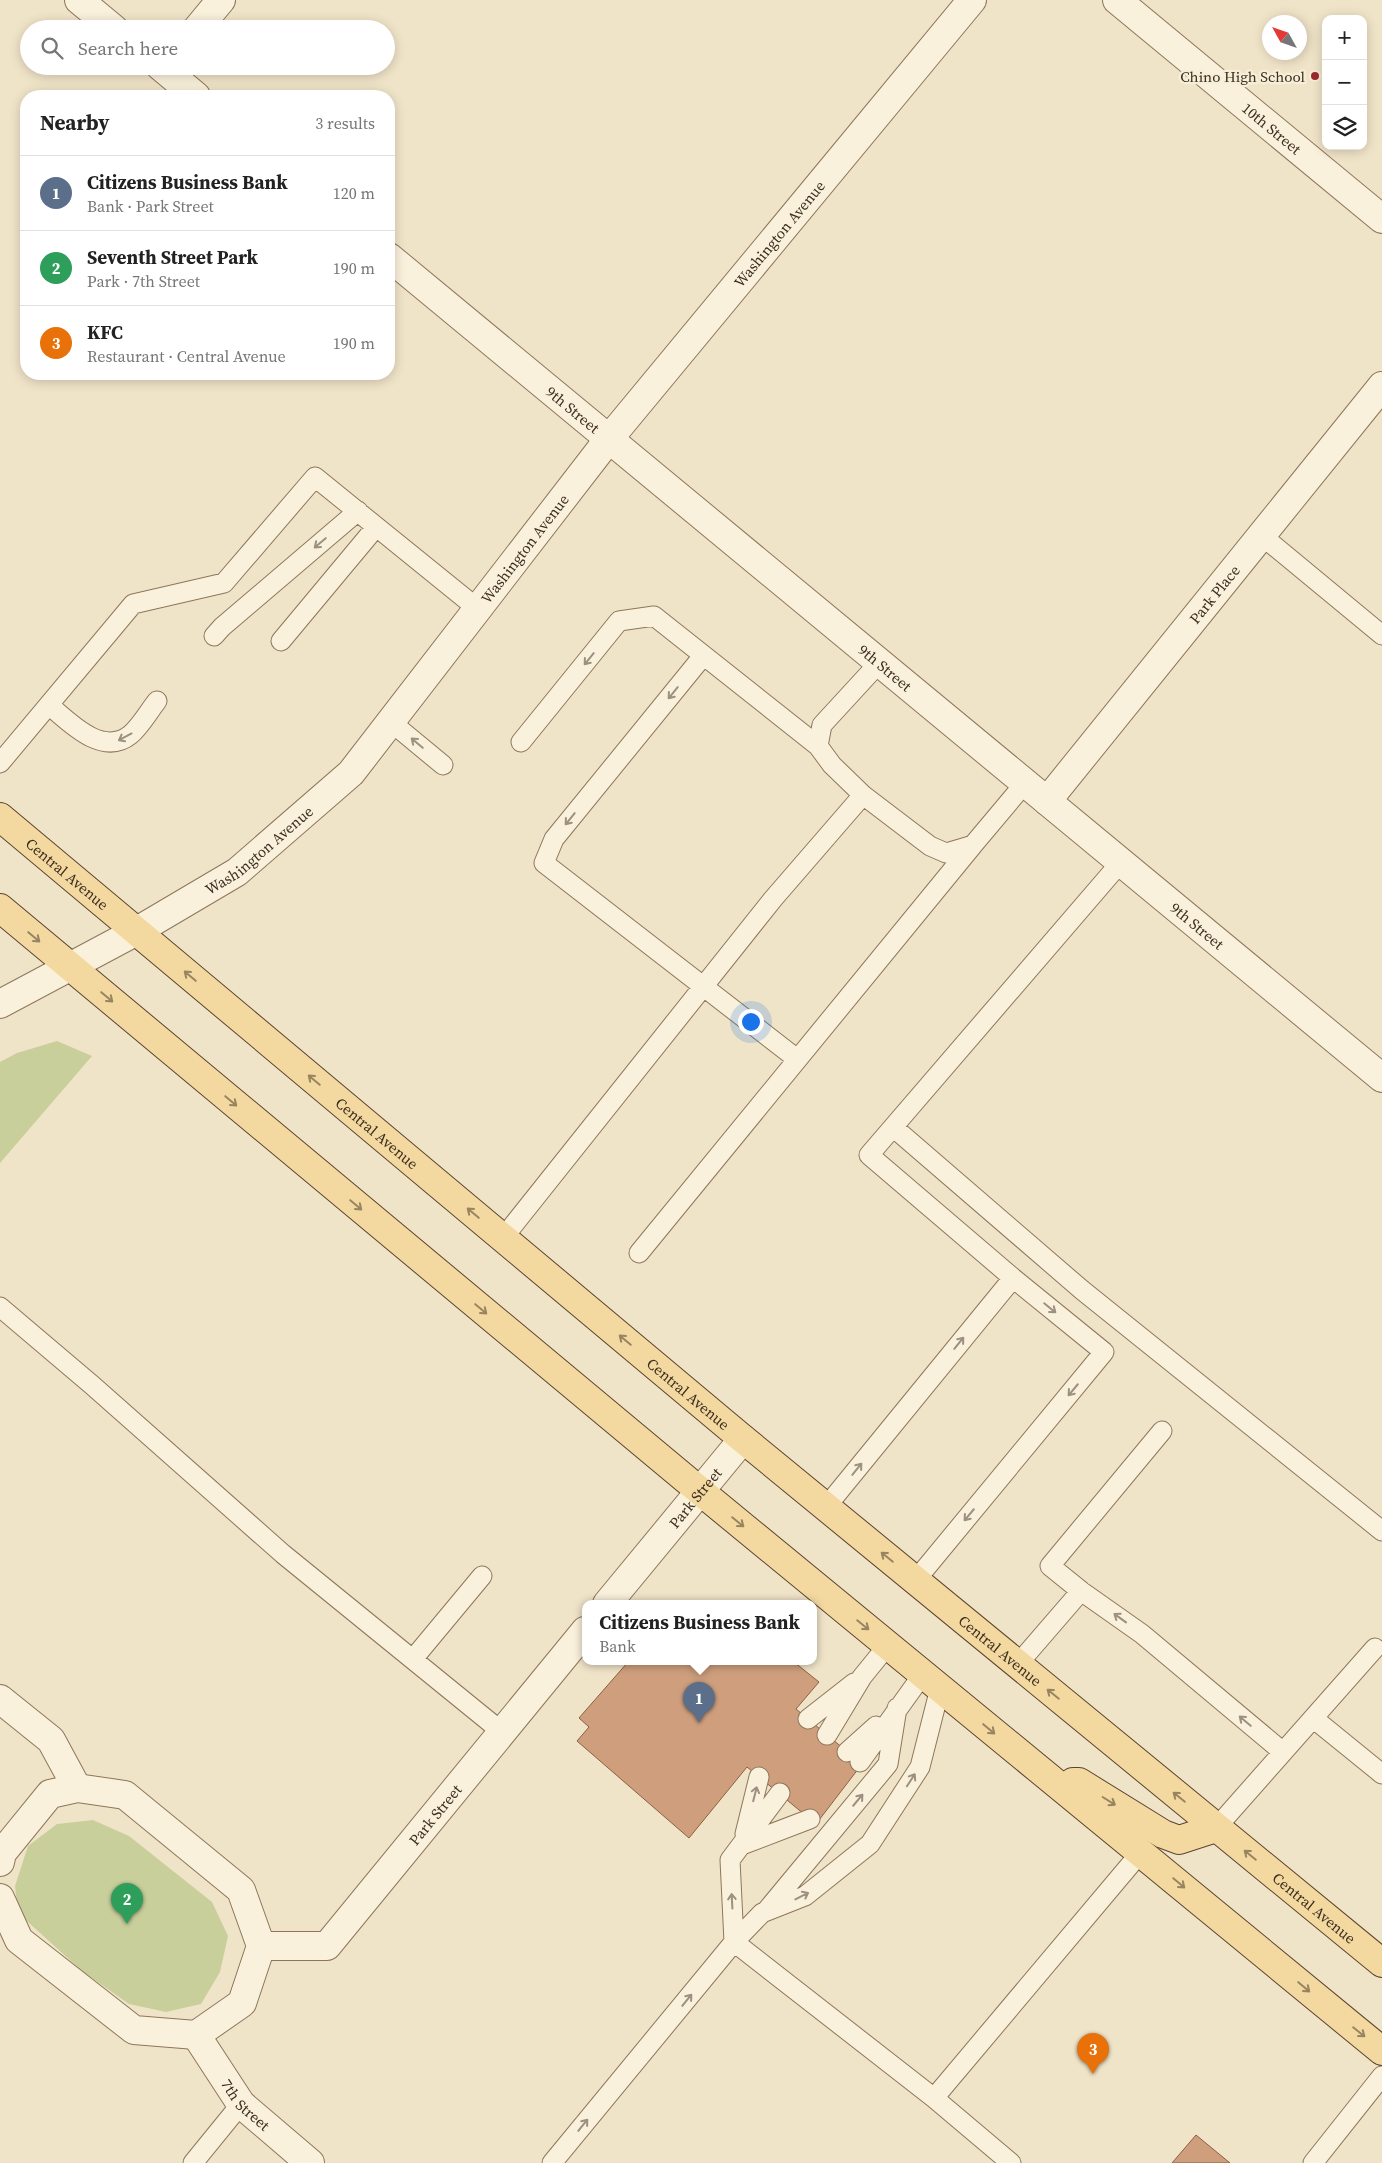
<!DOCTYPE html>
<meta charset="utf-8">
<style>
:root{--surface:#fff;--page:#f2f2f2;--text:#222;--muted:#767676;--line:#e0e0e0;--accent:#111827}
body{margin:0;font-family:"Source Serif 4",serif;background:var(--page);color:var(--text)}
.controls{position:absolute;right:15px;top:15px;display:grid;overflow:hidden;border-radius:10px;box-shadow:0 2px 12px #0003}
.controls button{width:45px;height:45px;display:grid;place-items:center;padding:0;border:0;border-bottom:1px solid var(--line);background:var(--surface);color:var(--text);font:25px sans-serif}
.compass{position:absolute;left:1262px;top:15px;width:45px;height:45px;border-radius:50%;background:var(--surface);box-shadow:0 2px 12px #0003;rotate:310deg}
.you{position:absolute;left:750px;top:1021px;width:18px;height:18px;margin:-12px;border:4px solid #fff;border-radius:50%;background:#1a73e8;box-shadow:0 0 0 8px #1a73e833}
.badge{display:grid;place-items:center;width:32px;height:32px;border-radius:50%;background:var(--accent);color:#fff;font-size:16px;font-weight:700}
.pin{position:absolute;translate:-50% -41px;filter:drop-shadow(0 1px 2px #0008)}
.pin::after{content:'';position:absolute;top:26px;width:18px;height:15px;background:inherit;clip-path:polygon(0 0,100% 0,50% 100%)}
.popup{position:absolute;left:582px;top:1600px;width:235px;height:65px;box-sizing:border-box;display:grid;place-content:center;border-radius:10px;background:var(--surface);filter:drop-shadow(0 1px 4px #0005);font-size:16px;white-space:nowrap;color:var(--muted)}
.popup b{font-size:19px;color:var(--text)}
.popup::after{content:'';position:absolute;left:50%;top:100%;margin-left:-10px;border:10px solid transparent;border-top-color:var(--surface)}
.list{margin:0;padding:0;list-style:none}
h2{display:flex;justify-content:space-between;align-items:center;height:65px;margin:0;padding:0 20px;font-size:21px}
h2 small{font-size:16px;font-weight:400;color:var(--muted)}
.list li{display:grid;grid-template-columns:32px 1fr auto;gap:15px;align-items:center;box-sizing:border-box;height:75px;padding:0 20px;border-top:1px solid var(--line)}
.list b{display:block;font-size:19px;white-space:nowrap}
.list p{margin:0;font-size:16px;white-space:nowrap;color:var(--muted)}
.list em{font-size:16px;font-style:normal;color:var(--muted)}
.icon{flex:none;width:28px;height:28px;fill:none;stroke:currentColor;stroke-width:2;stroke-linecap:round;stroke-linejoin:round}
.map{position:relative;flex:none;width:1382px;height:2163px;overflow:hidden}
.search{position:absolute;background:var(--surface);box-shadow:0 2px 12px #0003;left:20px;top:20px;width:375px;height:55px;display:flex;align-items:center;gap:12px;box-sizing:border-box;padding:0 18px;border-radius:28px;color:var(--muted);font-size:19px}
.panel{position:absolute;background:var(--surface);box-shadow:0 2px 12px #0003;left:20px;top:90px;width:375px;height:290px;border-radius:20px}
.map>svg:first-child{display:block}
.green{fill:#c9cf9b}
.building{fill:#cf9f7d;stroke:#8d5f41}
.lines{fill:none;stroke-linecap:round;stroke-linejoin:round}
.service-casing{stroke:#8d765c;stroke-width:21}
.minor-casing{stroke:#8d765c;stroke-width:30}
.tertiary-casing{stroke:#8d765c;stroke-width:30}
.primary-casing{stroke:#5b4430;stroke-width:30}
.service{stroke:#faf1dc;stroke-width:19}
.minor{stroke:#faf1dc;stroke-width:28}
.tertiary{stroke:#faf1dc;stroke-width:28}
.primary{stroke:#f3d9a0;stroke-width:28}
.oneway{stroke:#9c907e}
.oneway2{stroke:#988460}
.poi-dot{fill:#9e2a2b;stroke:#f7eed8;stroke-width:2}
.labels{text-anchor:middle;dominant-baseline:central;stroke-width:4.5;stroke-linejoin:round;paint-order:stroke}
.poi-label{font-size:15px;fill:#3d2e20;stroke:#f7eed8;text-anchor:end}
.street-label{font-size:15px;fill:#3d2e20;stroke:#f7eed8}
</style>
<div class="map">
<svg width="1382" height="2163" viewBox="0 0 1382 2163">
<rect width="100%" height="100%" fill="#f0e4c8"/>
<path class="green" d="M57 1041 92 1056 0 1163V1062L17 1053Z
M93 1820 129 1836 212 1902 228 1936 220 1972 201 2004 166 2012 129 2004 82 1971 18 1913 15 1886 28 1846 57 1824Z"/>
<path class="building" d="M628 1662H794L819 1682 796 1709 862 1764 816 1824 747 1767 689 1838 577 1741 589 1727 579 1718Z
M1196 2135 1230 2163H1172Z"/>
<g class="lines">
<g class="service-casing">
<path id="service" d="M1261 535 1382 635
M214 636 222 627 358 511
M281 641 376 527
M703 656 554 839 544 863 797 1059
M49 705C69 722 102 757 130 735 140 727 149 711 157 701
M391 722 443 765
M521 742 619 621 654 616 818 746
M0 763 133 604 224 583 315 477 478 609
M863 795 930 846 946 853 973 845 1025 783
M893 1127 1082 1290 1382 1531
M503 1238 773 899 863 795 832 765 818 746 822 725 879 663
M639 1253 973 845
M0 1307 92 1385 283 1554 502 1732
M826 1507 1013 1278
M915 1581 1104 1352 1013 1278 869 1155 1121 862
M1081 1591 1050 1566 1162 1431
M413 1659 482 1576
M1018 1664 1081 1591 1142 1634 1283 1752
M1313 1718 1382 1774
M808 1719 854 1683
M827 1735 862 1677 888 1645
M847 1752 876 1726
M860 1762 923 1674
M780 1793 730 1860 734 1942 934 2098 1011 2163
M1216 1828 1375 1648
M745 1834 759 1777
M742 1845 810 1819
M767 1910 888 1764 897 1708
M934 2098 1141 1852
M193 2163 241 2104
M552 2163 734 1942 762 1913 805 1896 870 1844 920 1767 940 1688
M1313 2163 1382 2076"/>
</g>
<g class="minor-casing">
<g id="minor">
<path d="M79 0 114 29"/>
<path d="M197 29 221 0"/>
<path d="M160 66 196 96"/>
<path id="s1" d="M389 257 1382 1078"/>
<path id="s2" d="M0 1004 137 931 237 872 351 773 608 440 972 0"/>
<path id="s3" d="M607 1604 743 1439"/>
<path d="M0 1699 51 1740 77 1788"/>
<path d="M0 1862 2 1853 50 1794 77 1788 125 1795 241 1890 261 1946 242 2003 196 2035 134 2030 19 1940 0 1898"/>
<path id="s4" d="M261 1946H327L585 1631"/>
<path id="s5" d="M196 2035 241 2104 310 2163"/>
</g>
</g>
<g class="tertiary-casing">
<g id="tertiary">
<path id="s6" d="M1117 0 1382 219"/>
<path id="s7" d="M1047 801 1382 386"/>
</g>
</g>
<g class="primary-casing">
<g id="primary">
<path id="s8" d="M0 817 743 1439 1382 1963"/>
<path d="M0 908 700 1491 1382 2051"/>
<path d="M1073 1782H1079L1163 1834 1179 1840 1216 1828"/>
</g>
</g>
<use href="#service" class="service"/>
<use href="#minor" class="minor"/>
<use href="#tertiary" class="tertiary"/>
<use href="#primary" class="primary"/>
</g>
<defs><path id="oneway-shaft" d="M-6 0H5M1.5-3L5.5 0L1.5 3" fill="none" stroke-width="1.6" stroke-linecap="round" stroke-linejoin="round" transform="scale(1.25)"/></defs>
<g class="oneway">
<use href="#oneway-shaft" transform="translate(320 543) rotate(140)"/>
<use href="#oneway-shaft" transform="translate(589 659) rotate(129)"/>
<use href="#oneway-shaft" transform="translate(673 693) rotate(129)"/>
<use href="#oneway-shaft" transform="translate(125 737) rotate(152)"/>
<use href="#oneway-shaft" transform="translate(417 743) rotate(-140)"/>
<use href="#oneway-shaft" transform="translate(570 819) rotate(129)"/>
<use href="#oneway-shaft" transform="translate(1050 1308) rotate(39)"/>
<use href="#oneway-shaft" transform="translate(959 1343) rotate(-51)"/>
<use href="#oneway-shaft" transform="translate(1073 1390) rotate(130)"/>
<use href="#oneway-shaft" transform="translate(857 1469) rotate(-51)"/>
<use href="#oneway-shaft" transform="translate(969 1515) rotate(130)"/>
<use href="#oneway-shaft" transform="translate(1120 1618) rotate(-144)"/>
<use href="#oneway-shaft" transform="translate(1245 1721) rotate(-140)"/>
<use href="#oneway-shaft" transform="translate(911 1780) rotate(-57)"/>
<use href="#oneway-shaft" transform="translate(755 1794) rotate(-76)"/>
<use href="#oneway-shaft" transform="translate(858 1800) rotate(-50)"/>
<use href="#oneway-shaft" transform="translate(802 1896) rotate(-27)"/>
<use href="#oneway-shaft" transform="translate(732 1901) rotate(-93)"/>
<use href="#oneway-shaft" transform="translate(687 2000) rotate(-51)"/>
<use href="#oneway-shaft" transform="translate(583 2125) rotate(-51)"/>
</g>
<g class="oneway2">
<use href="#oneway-shaft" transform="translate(34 937) rotate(40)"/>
<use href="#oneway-shaft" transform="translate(190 976) rotate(-140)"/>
<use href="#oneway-shaft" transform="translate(107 997) rotate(40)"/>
<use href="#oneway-shaft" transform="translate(314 1080) rotate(-140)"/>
<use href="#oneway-shaft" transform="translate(231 1101) rotate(40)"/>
<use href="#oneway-shaft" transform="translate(356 1205) rotate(40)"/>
<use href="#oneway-shaft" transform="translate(473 1213) rotate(-140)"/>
<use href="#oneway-shaft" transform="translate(481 1309) rotate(40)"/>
<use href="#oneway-shaft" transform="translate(625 1340) rotate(-140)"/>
<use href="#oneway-shaft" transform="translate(738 1522) rotate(39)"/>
<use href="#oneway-shaft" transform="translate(887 1557) rotate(-141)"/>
<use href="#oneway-shaft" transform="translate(863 1625) rotate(39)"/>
<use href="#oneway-shaft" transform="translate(1053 1694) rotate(-141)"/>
<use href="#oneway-shaft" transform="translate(989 1729) rotate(40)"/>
<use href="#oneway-shaft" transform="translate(1179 1797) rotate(-141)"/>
<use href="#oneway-shaft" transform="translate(1109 1801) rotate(32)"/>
<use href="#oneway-shaft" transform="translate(1250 1855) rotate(-141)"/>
<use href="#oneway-shaft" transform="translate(1179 1883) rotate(40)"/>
<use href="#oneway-shaft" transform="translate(1304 1987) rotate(40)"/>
<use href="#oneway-shaft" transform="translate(1359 2032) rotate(39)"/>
</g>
<circle class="poi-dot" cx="1315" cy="76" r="5"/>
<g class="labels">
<g class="poi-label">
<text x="1305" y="76">Chino High School</text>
</g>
<g class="street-label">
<text stroke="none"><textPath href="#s6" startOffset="201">10th Street</textPath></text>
<text stroke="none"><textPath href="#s2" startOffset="1111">Washington Avenue</textPath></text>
<text stroke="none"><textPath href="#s1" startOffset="239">9th Street</textPath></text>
<text stroke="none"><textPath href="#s2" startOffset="706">Washington Avenue</textPath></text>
<text stroke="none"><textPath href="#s7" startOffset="266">Park Place</textPath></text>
<text stroke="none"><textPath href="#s1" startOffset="644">9th Street</textPath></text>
<text stroke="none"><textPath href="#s2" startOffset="302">Washington Avenue</textPath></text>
<text stroke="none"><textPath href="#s8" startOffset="88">Central Avenue</textPath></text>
<text stroke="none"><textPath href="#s1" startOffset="1049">9th Street</textPath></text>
<text stroke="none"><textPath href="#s8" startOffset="492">Central Avenue</textPath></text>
<text stroke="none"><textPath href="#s8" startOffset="898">Central Avenue</textPath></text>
<text stroke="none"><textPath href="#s3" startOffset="138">Park Street</textPath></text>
<text stroke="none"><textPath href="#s8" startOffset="1302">Central Avenue</textPath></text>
<text stroke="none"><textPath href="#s4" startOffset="236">Park Street</textPath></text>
<text stroke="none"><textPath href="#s8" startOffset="1708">Central Avenue</textPath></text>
<text stroke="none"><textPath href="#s5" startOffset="86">7th Street</textPath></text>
</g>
</g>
</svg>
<div class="controls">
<button>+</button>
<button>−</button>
<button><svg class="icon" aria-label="layers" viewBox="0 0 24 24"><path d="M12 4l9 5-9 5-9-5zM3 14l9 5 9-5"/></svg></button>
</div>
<svg class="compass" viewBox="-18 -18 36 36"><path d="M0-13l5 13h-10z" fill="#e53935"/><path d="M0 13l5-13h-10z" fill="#767676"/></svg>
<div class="you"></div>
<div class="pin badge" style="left:699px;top:1723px;background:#5c6f8a">1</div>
<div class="popup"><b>Citizens Business Bank</b>Bank</div>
<div class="pin badge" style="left:127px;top:1924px;background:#2e9e5b">2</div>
<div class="pin badge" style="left:1093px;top:2074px;background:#e8710a">3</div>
<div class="search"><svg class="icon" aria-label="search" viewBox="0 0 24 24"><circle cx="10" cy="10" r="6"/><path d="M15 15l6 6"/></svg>Search here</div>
<section class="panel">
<h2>Nearby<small>3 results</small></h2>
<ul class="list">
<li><span class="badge" style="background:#5c6f8a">1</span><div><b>Citizens Business Bank</b><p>Bank · Park Street</p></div><em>120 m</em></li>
<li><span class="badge" style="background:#2e9e5b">2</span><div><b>Seventh Street Park</b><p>Park · 7th Street</p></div><em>190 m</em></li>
<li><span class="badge" style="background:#e8710a">3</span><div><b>KFC</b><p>Restaurant · Central Avenue</p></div><em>190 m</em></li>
</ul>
</section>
</div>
